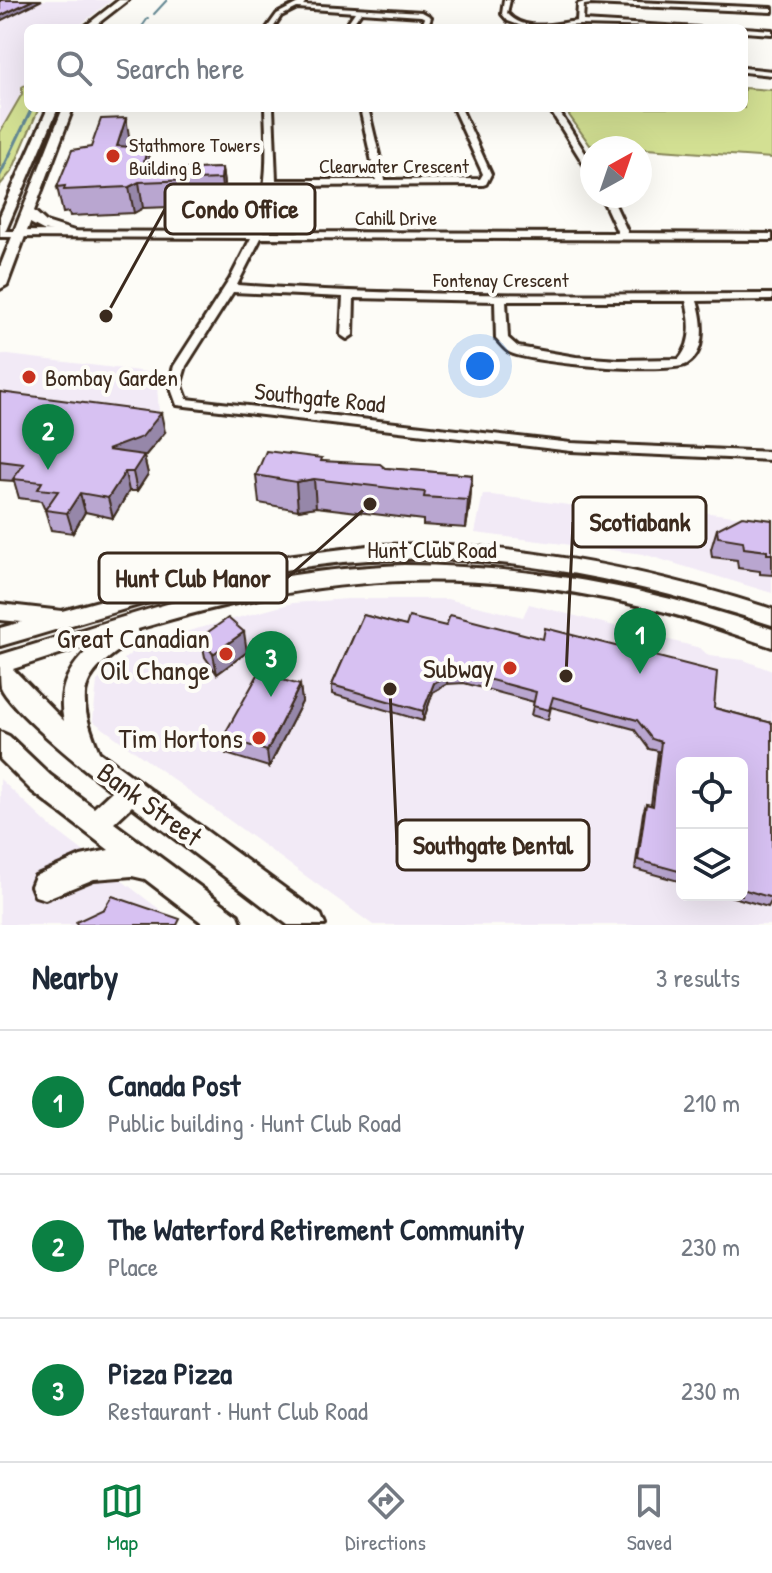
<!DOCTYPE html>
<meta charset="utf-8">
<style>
:root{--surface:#fff;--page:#f6f6f7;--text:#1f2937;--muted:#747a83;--line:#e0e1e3;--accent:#0b8043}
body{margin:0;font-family:"Patrick Hand",sans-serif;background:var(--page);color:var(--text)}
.controls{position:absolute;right:24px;bottom:24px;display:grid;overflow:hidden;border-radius:12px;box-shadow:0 8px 32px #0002}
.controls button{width:72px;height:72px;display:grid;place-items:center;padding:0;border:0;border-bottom:2px solid var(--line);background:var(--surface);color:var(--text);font:40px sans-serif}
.compass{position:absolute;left:580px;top:136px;width:72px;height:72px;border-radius:50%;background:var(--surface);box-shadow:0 8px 32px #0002;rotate:40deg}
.you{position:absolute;left:480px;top:366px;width:28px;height:28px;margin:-20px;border:6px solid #fff;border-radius:50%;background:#1a73e8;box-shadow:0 0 0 12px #1a73e833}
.badge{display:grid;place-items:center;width:52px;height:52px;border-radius:50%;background:var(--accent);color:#fff;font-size:26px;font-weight:700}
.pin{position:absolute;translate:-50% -66px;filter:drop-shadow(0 2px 4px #0008)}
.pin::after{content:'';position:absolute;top:42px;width:28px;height:24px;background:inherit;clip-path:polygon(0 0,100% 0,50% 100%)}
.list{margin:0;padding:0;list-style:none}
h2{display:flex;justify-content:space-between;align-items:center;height:104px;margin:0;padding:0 32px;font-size:34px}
h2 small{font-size:26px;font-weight:400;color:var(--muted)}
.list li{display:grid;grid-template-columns:52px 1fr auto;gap:24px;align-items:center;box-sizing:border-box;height:144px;padding:0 32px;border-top:2px solid var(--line)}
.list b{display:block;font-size:30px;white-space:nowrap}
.list p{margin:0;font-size:26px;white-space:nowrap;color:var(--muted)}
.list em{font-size:26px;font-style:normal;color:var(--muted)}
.icon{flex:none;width:44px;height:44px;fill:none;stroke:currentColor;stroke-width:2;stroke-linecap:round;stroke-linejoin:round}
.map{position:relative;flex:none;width:772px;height:925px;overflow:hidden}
.search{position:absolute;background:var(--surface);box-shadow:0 8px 32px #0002;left:24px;right:24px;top:24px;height:88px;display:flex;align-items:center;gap:20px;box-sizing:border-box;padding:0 28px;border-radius:12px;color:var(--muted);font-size:30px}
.sheet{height:536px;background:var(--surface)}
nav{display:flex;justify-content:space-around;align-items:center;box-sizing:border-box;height:112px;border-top:2px solid var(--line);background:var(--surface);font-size:22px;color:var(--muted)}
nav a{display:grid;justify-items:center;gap:4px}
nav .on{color:var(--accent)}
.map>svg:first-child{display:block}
.built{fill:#f2eaf6;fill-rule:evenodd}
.green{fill:#d3e093;stroke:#878558;stroke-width:2}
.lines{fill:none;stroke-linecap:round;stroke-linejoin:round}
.stream-far1{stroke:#648893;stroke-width:2}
.stream{stroke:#648893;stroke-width:3}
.minor-casing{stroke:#3b2a1e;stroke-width:6}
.major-casing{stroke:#3b2a1e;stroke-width:6}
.minor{fill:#fdfcf7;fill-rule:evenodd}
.major{fill:#fdfcf7;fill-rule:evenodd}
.wall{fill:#b9a6d0;stroke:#3b2a1e;stroke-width:2}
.shaded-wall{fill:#9687a9;stroke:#3b2a1e;stroke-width:2}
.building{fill:#d7c1f2;stroke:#3b2a1e;stroke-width:2}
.poi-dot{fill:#c8321e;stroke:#fdfcf7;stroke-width:3}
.labels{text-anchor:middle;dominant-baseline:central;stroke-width:8;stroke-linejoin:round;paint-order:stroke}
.far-poi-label{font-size:20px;fill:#3b2a1e;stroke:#fdfcf7;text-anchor:start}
.far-street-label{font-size:20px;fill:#3b2a1e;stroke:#fdfcf7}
.poi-label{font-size:24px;fill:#3b2a1e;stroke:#fdfcf7;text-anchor:start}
.street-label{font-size:24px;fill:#3b2a1e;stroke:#fdfcf7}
.near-poi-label{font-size:28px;fill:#3b2a1e;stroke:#fdfcf7;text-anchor:end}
.near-street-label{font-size:28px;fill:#3b2a1e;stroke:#fdfcf7}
.leader{fill:none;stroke:#3b2a1e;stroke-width:3}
.callout-dot{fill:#3b2a1e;stroke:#fdfcf7;stroke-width:3}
.callout{fill:#fdfcf7;stroke:#3b2a1e;stroke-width:3}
.callout-label{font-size:26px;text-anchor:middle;font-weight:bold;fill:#3b2a1e}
</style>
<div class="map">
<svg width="772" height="925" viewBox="0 0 772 925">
<rect width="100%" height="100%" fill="#fdfcf7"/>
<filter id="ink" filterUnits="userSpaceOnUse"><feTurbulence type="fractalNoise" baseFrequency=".0125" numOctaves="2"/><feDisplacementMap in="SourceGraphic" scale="16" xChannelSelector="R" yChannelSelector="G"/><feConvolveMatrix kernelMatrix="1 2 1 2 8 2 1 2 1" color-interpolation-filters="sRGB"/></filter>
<g filter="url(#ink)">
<path class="built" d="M0 0H112L76 28H28V108L11 166 0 187Z
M0 354 156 373 159 412 0 397Z
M483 494 631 513 655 506 772 521V593L643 554 475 533Z
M348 599H447L523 617 529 604 700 648 709 656 744 660 772 671V925H373L93 721 97 681 144 643 293 603ZM682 763H742V895H682Z
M0 779 49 825 180 925H0Z"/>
<path class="green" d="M28 83V108H39L12 171 0 185V132L22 94V87Z
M744 88 772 90V158L590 145 564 108H744Z"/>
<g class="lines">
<path class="stream-far1" d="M154 14 167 0
M141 28 148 18"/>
<path class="stream" d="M0 175 32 108"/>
<g class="minor-casing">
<path id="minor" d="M504 0H510L507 13C524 33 554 24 577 21L578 4 591 0 772 8V12L591 4 584 5 583 21 699 28 580 25 527 28 508 21 502 14Z
M302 1 305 3 303 5 422 12 431 17 427 28H421L425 18 421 16 361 12 350 28H344L355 12 297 8 281 16 273 28H267L277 14Z
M744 28 772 30V34L744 32Z
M744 68 772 71V75L744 72Z
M265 108H273L276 180H376L360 108H368L385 180 480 179 483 174 453 108H461L491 174 486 184 483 185 275 186 263 232 618 233 601 196H611L628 233 772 234V240L261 238 237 285C415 298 594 294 772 294V300L697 301C703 319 707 352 687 364 669 375 528 363 509 352 504 349 500 343 496 339L495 301 354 298 353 335 347 339 341 335 343 297 233 292 186 366 181 383 187 399 571 443 772 452V460L571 451 177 405 169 383 174 366 230 279 251 238 0 237V231L253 232C269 185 267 156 265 108ZM506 301H686C691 320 693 343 679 359L619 360 576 357 518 347 508 338Z
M549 108H557L592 164V174L588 171Z"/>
</g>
<g class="major-casing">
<path id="major" d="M119 0H128L92 28H83Z
M48 108H58L6 230 0 234V216Z
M63 108H73L34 211 46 222 81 233 75 237 43 230 30 223 7 285 0 289V267Z
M434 544C551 550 661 573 772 609V625C621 577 477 544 318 565 210 579 105 616 0 646V628L22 622 0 620V604L62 611 198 574 278 557 376 545Z
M404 565C535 566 649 588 772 629V647C731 633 691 618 650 608 465 564 319 574 138 629L137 638C81 675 73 688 99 752L321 915 325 925H288L132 806 114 823 238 915 242 925H205L145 879 132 876 94 879 45 899 35 896 31 886 35 876 81 856 109 850 32 791 0 759V732L9 736 50 775 94 808 112 791C89 773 11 711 1 687 0 679 0 664 0 655 92 628 182 595 277 578 319 570 362 567 404 565ZM97 642C71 663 56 687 64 721L13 669Z"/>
</g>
<use href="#minor" class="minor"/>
<use href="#major" class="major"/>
</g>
<path class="wall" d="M130 142 128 146 147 148 151 171 222 168 225 193 224 205 143 208 134 213 70 216 69 212 63 213 57 187Z
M0 392 165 432 144 457 148 474 137 491H129L113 518 85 512 73 533 51 530 45 510 46 509 44 508 41 501 19 498 14 481 0 480Z
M322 461 385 468 472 475 470 503 466 528 423 525V520L316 507 298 510 259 503 256 475Z
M772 520V575L760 574V571L738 568 737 560 712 557 711 549 717 529Z
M363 615 772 723V900L768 907 726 895H742V763H682V882L635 869 643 813 646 804 651 805 658 751 649 749 634 729 551 707 548 720 531 715 534 702 464 683 447 684 433 692 423 721 332 694V685Z
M201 637 247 652 217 674 205 657Z
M300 685 302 702 269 767 226 754 223 737Z"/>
<path class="shaded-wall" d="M33 0H42L0 21V16Z
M126 118 130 142 122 170 117 146Z
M147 148 151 172 142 171Z
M222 168 225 193 224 205 221 179Z
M139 182 143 208 134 213 129 187Z
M161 413 165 432 144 457 148 474 137 491 133 472 107 450Z
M125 472 129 491 113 518 108 498Z
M472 475 470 503 466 528 468 500Z
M314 479 316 507 298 510 296 482Z
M80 493 85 512 73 533 67 513Z
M244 632 247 652 217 674 213 654Z
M448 675 447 684 433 692 423 721V711L434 683Z
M300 685 302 702 269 767 267 751Z"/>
<path class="building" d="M0 0H33L0 16Z
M126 118 117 146 147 148 142 171 222 168 221 179 139 182 129 187 64 190 65 186 57 187 72 150 91 147 101 119Z
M0 392 161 413 142 437 107 450 144 455 133 472H125L108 498 80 493 67 513 45 510 58 491 38 489 42 482 13 479 24 464 0 461Z
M266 451 322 458 321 461 380 464 385 468 472 475 468 500 424 497 425 492 314 479 296 482 256 475Z
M742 516 772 520V554H767V551L744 548 743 541 718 537 717 529Z
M363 615 406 626 409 617 446 626 450 615 543 639 545 628 717 672 714 708 772 723V898L742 889V763H682V872L638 860 646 804 653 806 661 742 652 739 637 720 553 697 549 710 533 706 536 692 465 673 448 675 434 683 423 711 332 685Z
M228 618 244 632 213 654 201 637Z
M259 673 300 685 267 751 223 737Z
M112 896 180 919 177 925H77L76 922 104 909Z"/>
</g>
<g class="poi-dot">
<circle cx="113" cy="156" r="8"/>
<circle cx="29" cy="377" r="8"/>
<circle cx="226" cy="654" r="8"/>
<circle cx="510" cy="668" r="8"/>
<circle cx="259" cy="738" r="8"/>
</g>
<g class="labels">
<g class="far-poi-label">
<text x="129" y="144">Stathmore Towers<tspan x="129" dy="23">Building B</tspan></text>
</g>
<g class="far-street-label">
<text x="394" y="165">Clearwater Crescent</text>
<text x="396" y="217">Cahill Drive</text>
<text x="501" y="279">Fontenay Crescent</text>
</g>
<g class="poi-label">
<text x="45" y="377">Bombay Garden</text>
</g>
<g class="street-label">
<text transform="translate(320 397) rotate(6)">Southgate Road</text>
<text x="432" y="549">Hunt Club Road</text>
</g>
<g class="near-poi-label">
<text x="210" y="638">Great Canadian<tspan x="210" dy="32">Oil Change</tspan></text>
<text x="494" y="668">Subway</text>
<text x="243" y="738">Tim Hortons</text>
</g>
<g class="near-street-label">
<text transform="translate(150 804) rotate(36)">Bank Street</text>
</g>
</g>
<path class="leader" d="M106 316L165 209M566 676L573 522M370 504L287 578M390 689L397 845"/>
<g class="callout-dot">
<circle cx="106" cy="316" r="8"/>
<circle cx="566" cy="676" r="8"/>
<circle cx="370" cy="504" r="8"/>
<circle cx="390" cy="689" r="8"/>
</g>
<g class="callout">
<rect x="165" y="184" width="150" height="50" rx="8"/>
<rect x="573" y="497" width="133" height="50" rx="8"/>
<rect x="99" y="553" width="188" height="50" rx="8"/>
<rect x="397" y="820" width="192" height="50" rx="8"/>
</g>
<g class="callout-label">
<text x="240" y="218">Condo Office</text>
<text x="640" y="531">Scotiabank</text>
<text x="193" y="587">Hunt Club Manor</text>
<text x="493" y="854">Southgate Dental</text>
</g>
</svg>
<div class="controls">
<button><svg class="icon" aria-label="locate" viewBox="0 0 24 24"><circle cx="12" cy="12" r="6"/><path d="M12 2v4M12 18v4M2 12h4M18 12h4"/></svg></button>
<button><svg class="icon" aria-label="layers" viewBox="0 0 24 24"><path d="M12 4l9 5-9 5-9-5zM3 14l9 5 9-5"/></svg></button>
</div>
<svg class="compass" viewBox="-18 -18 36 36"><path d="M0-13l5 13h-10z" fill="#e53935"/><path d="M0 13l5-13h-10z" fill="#747a83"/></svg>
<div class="you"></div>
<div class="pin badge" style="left:640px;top:674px">1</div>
<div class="pin badge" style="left:48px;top:470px">2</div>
<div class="pin badge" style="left:271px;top:697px">3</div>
<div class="search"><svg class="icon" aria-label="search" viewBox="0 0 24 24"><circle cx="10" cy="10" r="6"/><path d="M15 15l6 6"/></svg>Search here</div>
</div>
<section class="sheet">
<h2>Nearby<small>3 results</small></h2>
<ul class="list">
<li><span class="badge">1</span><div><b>Canada Post</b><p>Public building · Hunt Club Road</p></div><em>210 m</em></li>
<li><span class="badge">2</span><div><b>The Waterford Retirement Community</b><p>Place</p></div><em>230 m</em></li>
<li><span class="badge">3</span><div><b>Pizza Pizza</b><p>Restaurant · Hunt Club Road</p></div><em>230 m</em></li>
</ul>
</section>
<nav>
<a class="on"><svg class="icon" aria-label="map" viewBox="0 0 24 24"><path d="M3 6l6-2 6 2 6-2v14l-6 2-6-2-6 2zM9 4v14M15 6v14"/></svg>Map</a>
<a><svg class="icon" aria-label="directions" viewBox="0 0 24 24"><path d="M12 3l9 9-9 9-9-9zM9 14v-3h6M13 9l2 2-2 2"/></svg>Directions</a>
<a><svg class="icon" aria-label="saved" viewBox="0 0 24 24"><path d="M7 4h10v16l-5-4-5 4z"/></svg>Saved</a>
</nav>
